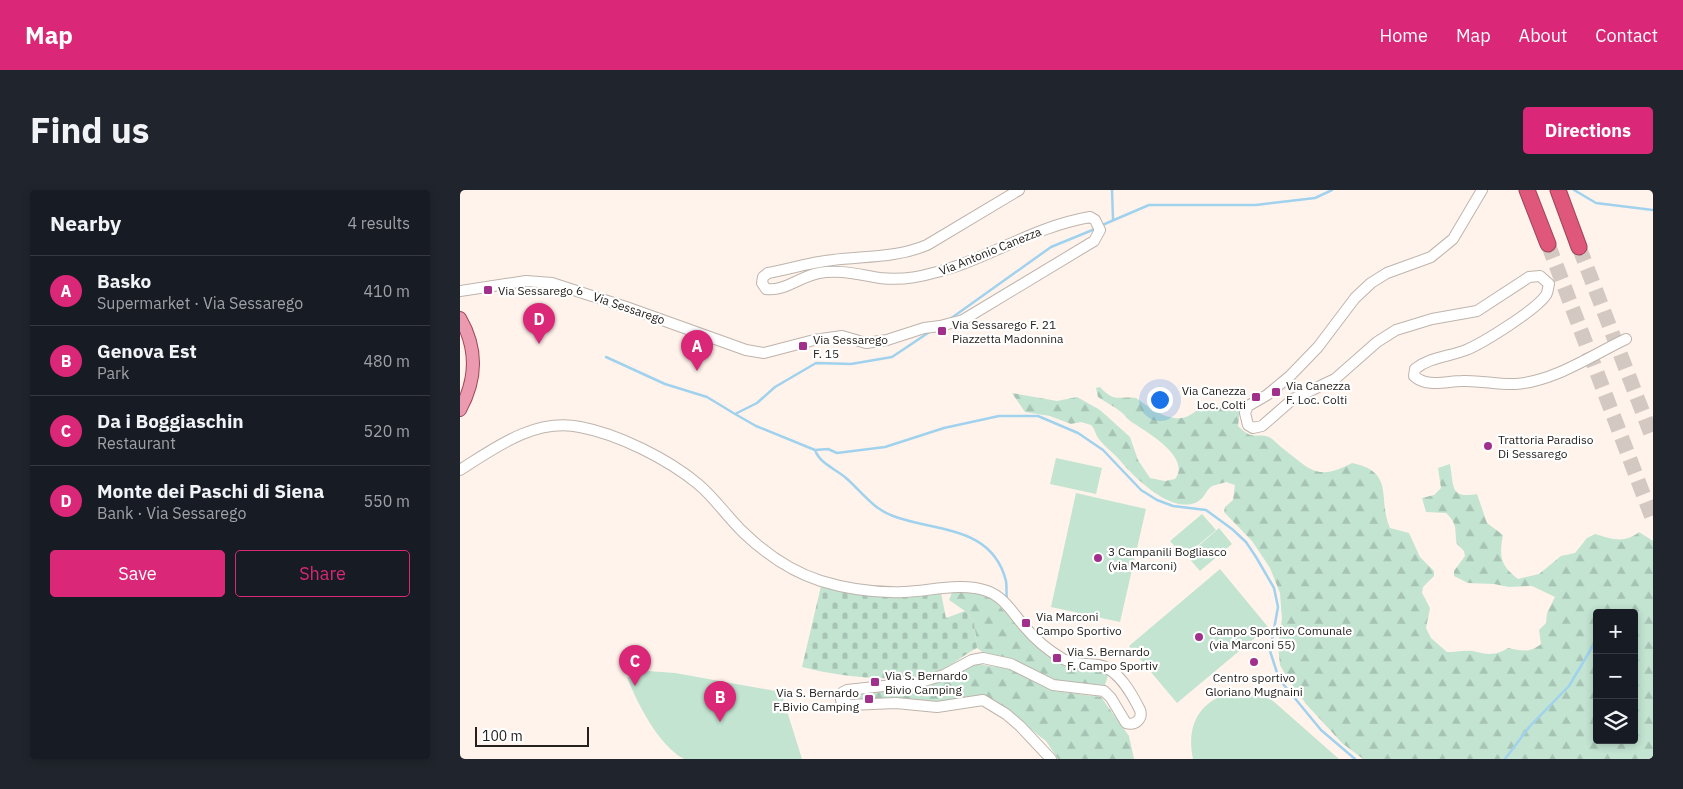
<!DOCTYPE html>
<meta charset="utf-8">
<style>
:root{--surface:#171b24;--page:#20242c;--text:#f1f3f6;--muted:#9ea1a6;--line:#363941;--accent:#db2777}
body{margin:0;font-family:"IBM Plex Sans",sans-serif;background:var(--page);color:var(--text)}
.controls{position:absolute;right:15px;bottom:15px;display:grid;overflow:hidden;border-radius:5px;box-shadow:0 2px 8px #0003}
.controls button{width:45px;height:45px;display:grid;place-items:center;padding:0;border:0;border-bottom:1px solid var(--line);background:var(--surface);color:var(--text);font:25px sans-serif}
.scale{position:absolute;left:15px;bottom:12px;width:114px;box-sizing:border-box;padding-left:5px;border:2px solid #25211e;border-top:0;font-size:14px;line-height:18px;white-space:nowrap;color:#25211e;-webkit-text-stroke:4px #fff;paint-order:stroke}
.you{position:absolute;left:699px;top:209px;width:18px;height:18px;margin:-12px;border:4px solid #fff;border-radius:50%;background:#1a73e8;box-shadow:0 0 0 8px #1a73e833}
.badge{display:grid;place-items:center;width:32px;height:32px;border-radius:50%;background:var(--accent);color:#fff;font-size:16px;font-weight:700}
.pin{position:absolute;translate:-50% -41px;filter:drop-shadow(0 1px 2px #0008)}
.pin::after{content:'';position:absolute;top:26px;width:18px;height:15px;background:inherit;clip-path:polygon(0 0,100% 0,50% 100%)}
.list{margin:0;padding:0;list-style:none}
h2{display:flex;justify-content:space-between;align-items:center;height:65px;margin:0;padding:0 20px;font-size:21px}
h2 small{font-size:16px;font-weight:400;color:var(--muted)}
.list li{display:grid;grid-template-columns:32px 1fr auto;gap:15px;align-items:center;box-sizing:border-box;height:70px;padding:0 20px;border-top:1px solid var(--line)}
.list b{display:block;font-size:19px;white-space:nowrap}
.list p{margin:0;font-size:16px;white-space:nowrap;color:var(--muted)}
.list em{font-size:16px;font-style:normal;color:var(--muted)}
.actions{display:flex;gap:10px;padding:15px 20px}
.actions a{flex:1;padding:11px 0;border:1px solid var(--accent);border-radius:5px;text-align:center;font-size:18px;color:var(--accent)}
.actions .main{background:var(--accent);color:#fff}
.icon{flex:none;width:28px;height:28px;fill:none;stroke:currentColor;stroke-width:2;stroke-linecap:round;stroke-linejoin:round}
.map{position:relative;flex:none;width:1193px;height:569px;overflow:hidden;border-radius:5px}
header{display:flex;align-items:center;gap:30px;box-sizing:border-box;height:70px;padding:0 25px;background:var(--accent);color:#fff}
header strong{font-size:24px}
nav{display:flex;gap:28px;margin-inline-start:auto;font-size:18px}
.intro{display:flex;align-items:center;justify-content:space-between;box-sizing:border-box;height:120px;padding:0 30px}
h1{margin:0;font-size:35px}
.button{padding:12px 22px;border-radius:5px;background:var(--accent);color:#fff;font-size:18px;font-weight:700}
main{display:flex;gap:30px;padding:0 30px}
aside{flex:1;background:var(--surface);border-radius:5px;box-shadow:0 2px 8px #0003}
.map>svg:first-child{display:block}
.forest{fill:url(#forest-firs);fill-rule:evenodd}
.cemetery{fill:url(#cemetery-stones)}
.park{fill:#c2e4d1}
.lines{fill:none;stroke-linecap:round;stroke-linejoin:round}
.stream{stroke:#a0d2ee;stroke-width:2.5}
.highway-tunnel{stroke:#d3c9c2;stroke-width:15;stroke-dasharray:15 8;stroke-linecap:butt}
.minor-casing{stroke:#beb4ac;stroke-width:12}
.major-casing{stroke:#9e445a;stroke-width:14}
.highway-casing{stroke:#9e445a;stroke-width:17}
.minor{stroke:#fff;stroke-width:10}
.major{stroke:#ec9ab0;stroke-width:12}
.highway{stroke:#df577b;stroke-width:15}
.poi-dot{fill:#a1308d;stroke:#fff;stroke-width:2}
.labels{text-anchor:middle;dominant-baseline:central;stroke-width:4.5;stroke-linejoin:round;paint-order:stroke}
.street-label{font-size:12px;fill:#25211e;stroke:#fff}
.poi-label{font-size:12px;fill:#25211e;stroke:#fff;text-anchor:start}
</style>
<header>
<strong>Map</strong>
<nav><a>Home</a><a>Map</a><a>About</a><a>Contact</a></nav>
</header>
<div class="intro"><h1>Find us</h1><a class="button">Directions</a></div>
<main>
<aside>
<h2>Nearby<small>4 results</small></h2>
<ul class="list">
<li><span class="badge">A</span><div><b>Basko</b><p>Supermarket · Via Sessarego</p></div><em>410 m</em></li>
<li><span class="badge">B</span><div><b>Genova Est</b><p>Park</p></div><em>480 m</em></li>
<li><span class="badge">C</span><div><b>Da i Boggiaschin</b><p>Restaurant</p></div><em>520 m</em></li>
<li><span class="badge">D</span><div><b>Monte dei Paschi di Siena</b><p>Bank · Via Sessarego</p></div><em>550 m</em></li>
</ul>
<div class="actions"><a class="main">Save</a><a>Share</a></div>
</aside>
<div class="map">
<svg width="1193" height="569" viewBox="0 0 1193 569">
<defs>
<pattern id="forest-firs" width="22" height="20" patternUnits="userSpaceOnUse" patternTransform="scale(1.25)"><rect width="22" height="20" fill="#c2e4d1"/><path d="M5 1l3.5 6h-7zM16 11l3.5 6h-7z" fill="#a7c3b3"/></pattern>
<pattern id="cemetery-stones" width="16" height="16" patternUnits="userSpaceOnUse" patternTransform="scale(1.25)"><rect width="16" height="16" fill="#c2e4d1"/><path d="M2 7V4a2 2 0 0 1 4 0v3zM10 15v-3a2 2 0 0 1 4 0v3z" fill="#a7c3b3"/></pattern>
</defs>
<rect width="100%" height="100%" fill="#fff3eb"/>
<path class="forest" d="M640 197C655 213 658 206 676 208 689 217 709 233 726 227 738 222 739 215 754 213L762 219 776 216 780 219 778 236C794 252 796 242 809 247 813 249 817 254 821 257 850 279 856 292 892 273 936 282 917 309 930 338L949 343 960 367 974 381V386L963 397 962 403 970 418 966 438 971 448 987 462C996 462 1008 459 1017 462 1029 465 1037 465 1048 458 1062 461 1070 463 1081 454L1079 440 1086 433 1087 423 1095 407 1072 396 1049 397 1034 394 1008 393 994 386V381L1005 366 1004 361 997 354C994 342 999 335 986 323L966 322 962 308 974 305 981 298 978 278 990 274C994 297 990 309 1017 304L1027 333 1043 345C1039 366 1040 375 1058 389L1079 384 1101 366 1115 363 1127 348 1135 344C1152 349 1164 354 1179 342L1193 351V569H903L882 553 846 514 828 489 820 475 818 455 822 429 820 403 810 378 792 351 764 322 765 317 773 310 775 295 766 292 752 296C745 301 745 308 737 312 710 325 672 285 657 267 651 261 643 255 638 248 635 243 635 239 631 235L621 232 611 234 590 226 565 222 552 203 597 211 617 207 640 220 670 247 678 270 690 288 705 291 715 289C732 268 687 242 673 233 668 230 665 225 661 222 654 216 645 212 638 207L636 198ZM1137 423H1174V550H1137Z
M493 400H508L530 406 579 458 600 472 640 480 648 485 645 495 595 492 545 468 524 463 517 458 514 431 505 421 489 410Z
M517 474 552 479 594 501 641 507 669 546 674 569H598L586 551 530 508 519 505 484 514 441 509H400L393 506C404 497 428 503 443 501 476 497 488 486 517 474Z"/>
<path class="cemetery" d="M361 396 392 402 481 403 486 428 505 421 514 431 517 458C503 465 488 479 473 483 432 493 381 487 342 477Z"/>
<path class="park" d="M596 268 642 278 636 304 590 294Z
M616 303 686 319 660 432 591 417Z
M742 324 756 340 724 367 710 351Z
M759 338 772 354 740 381 727 366Z
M760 379 808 437 717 513 669 456Z
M188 481 215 483 321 502 342 569H224C199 556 177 513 167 487Z
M781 502 800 504 812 510 879 569H733C725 532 743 505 781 502Z"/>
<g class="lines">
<path class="stream" d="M652 0 653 29
M1114 0 1136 13 1193 20
M640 36 689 15H796L855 8 872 0
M490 129 591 57 635 39
M146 167 205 194 247 207 275 224 297 213 315 197 356 173 391 174 432 167 471 141
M275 224 296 236 355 260 368 259 377 263 425 257 484 238 539 226H578L618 243 643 260 681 300 697 310 713 316 746 320 772 339 786 352 796 367 814 398 818 417 810 461 819 489 861 540 895 569
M355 260C360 274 376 279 386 288 401 301 413 319 433 326 475 342 532 335 546 391 547 397 546 404 547 410
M1045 569 1070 536 1109 496 1137 449"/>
<path class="highway-tunnel" d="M1088 54 1193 330
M1119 57 1193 249"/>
<g class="minor-casing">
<path id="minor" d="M1022 0 993 49 971 67 927 83 911 93 895 108 858 157 830 186 807 205 788 216 785 223 788 235 793 238 802 236 833 209 875 189 917 152 936 140 972 129 1017 121 1069 87 1080 86 1089 94C1088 97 1088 102 1086 105 1076 120 1023 153 1006 160 988 167 970 167 955 179L954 186C967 198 987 191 1002 191 1020 190 1038 195 1056 194 1095 191 1132 165 1166 149
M0 101 66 91 92 93 166 117 286 160 304 163 354 150 382 146 406 153 427 150 464 138 480 136 503 130 634 51 640 40 635 30 630 27C572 37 527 70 473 83 456 88 437 90 420 88 400 85 379 79 359 83 341 86 324 102 306 99L302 93 303 87 308 83C330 79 351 72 373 70 405 66 436 68 467 55L559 0
M0 280C36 257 75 228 120 237 158 244 208 269 238 294 255 308 268 328 284 343 306 364 332 382 361 391 387 399 417 403 444 402 470 401 502 392 527 401 544 407 552 422 564 436 574 448 589 461 603 469 614 475 626 473 638 475 658 478 672 504 680 520 683 529 675 536 666 533L651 508 644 501 593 495 551 474 523 468 512 470 484 485 461 492 387 500 383 502 381 510 389 515 436 513 477 517 523 510 546 524 560 536 591 569"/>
</g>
<g class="major-casing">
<path id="major" d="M0 128C18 159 17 189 0 220"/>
</g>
<g class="highway-casing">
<path id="highway" d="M1067 0 1088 54
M1098 0 1119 57"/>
</g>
<use href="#minor" class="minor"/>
<use href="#major" class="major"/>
<use href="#highway" class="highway"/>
</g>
<g class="poi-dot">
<rect x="23" y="95" width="10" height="10" rx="2.5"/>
<rect x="477" y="136" width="10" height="10" rx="2.5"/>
<rect x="338" y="151" width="10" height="10" rx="2.5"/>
<rect x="811" y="197" width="10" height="10" rx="2.5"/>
<rect x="791" y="202" width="10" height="10" rx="2.5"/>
<circle cx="1028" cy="256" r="5"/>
<circle cx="638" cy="368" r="5"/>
<rect x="561" y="428" width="10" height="10" rx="2.5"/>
<circle cx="739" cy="447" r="5"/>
<rect x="592" y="463" width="10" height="10" rx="2.5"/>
<circle cx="794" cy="472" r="5"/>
<rect x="410" y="487" width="10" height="10" rx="2.5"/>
<rect x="404" y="504" width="10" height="10" rx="2.5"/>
</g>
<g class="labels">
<g class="street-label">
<text transform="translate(530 61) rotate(-22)">Via Antonio Canezza</text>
<text transform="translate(169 118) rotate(19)">Via Sessarego</text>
</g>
<g class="poi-label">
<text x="38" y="100">Via Sessarego 6</text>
<text x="492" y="134">Via Sessarego F. 21<tspan x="492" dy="14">Piazzetta Madonnina</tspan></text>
<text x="353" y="149">Via Sessarego<tspan x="353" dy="14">F. 15</tspan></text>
<text x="826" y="195">Via Canezza<tspan x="826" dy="14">F. Loc. Colti</tspan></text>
<text x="786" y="200" text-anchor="end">Via Canezza<tspan x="786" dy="14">Loc. Colti</tspan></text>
<text x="1038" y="249">Trattoria Paradiso<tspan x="1038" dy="14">Di Sessarego</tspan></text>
<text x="648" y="361">3 Campanili Bogliasco<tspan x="648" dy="14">(via Marconi)</tspan></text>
<text x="576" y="426">Via Marconi<tspan x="576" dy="14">Campo Sportivo</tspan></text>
<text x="749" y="440">Campo Sportivo Comunale<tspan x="749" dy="14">(via Marconi 55)</tspan></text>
<text x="607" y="461">Via S. Bernardo<tspan x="607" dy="14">F. Campo Sportiv</tspan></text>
<text x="425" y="485">Via S. Bernardo<tspan x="425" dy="14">Bivio Camping</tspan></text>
<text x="794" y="487" text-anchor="middle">Centro sportivo<tspan x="794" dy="14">Gloriano Mugnaini</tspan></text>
<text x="399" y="502" text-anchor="end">Via S. Bernardo<tspan x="399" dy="14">F.Bivio Camping</tspan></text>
</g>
</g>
</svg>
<div class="controls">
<button>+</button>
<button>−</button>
<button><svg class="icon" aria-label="layers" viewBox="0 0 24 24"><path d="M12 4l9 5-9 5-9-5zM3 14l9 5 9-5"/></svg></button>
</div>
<div class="scale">100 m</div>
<div class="you"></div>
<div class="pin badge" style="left:237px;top:181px">A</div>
<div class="pin badge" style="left:260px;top:532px">B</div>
<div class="pin badge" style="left:175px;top:496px">C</div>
<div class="pin badge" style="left:79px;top:154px">D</div>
</div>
</main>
